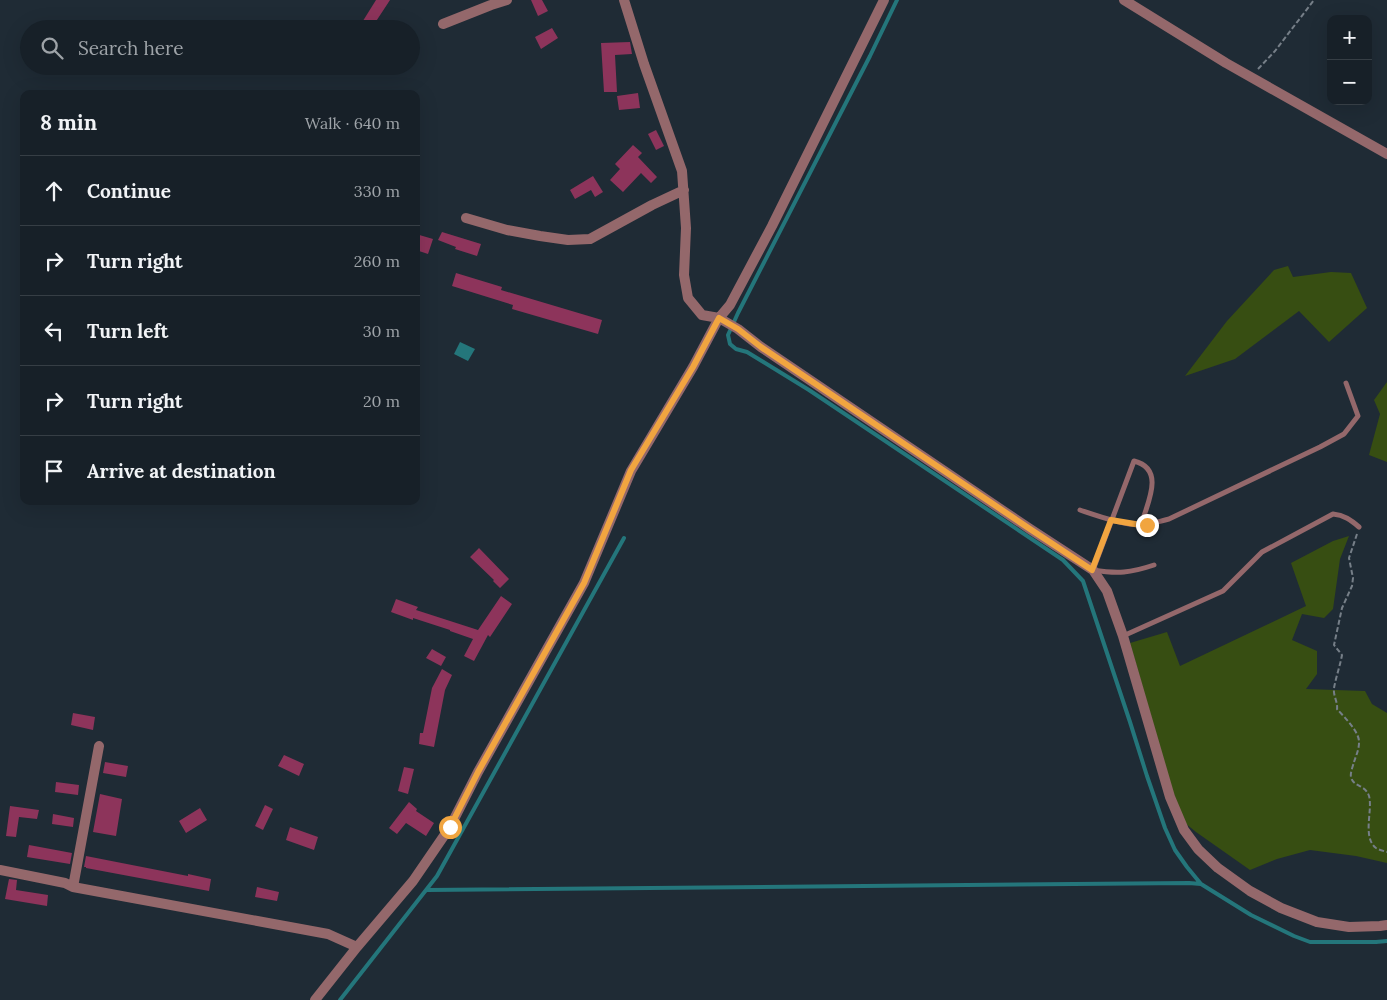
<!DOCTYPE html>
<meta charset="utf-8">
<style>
:root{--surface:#172028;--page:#202830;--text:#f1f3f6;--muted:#9ea3a8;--line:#363e45}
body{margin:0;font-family:Lora,serif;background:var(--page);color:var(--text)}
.controls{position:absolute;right:15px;top:15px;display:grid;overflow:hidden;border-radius:10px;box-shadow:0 5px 20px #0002}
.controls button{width:45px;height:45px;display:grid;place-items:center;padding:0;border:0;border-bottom:1px solid var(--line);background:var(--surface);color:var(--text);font:25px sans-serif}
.stop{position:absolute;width:15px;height:15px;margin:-11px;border:4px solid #f1a540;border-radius:50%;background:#fff}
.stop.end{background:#f1a540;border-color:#fff;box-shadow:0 1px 5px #0008}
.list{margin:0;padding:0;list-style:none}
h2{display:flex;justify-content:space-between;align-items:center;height:65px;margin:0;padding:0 20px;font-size:21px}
h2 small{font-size:16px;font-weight:400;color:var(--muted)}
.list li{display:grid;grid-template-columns:32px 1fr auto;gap:15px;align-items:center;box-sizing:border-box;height:70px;padding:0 20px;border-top:1px solid var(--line)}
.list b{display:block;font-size:19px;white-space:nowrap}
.list em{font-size:16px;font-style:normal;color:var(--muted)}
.icon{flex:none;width:28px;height:28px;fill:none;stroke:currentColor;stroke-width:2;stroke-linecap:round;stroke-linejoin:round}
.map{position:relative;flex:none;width:1387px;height:1000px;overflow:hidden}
.search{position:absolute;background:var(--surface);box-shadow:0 5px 20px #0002;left:20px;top:20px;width:400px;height:55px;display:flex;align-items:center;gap:12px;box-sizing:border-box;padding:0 18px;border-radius:28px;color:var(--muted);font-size:19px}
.panel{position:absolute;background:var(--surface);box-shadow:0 5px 20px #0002;left:20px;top:90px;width:400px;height:415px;border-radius:10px}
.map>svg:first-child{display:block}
.green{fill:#374e12}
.water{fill:#24767b}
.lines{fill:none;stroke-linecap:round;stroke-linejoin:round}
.stream{stroke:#24767b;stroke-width:4}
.building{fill:#8d345b}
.path{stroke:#767f88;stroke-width:2;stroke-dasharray:5 2.5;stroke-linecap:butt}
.lane{stroke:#94686b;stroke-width:5}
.street{stroke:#94686b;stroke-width:10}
.route{stroke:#f1a540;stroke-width:6}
</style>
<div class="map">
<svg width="1387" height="1000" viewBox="0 0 1387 1000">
<rect width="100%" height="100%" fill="#1f2b35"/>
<path class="green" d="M1288 266 1293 277 1331 272 1351 273 1367 308 1329 342 1299 311 1235 359 1185 376 1227 321 1274 270Z
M1387 382V462L1369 455 1380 414 1374 400Z
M1349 536 1340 559 1333 609 1324 618 1302 614 1292 640 1317 651V674L1306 689 1365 691 1372 704 1387 713V863L1356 856 1310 850 1277 859 1250 870 1196 832 1185 823 1173 792 1130 643 1167 632 1180 666 1306 606 1291 563 1333 541Z"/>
<path class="water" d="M460 342 475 349 468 361 454 354Z"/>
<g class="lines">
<path class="stream" d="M897 0 870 56 738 313 728 335 730 344 736 349 747 352 809 390 1063 560 1083 581 1130 722 1147 776 1165 828 1175 850 1187 867 1201 884 1251 915 1294 936 1310 942H1376L1387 941
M427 890 1189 883 1201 884
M340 1000 437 876 624 538"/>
</g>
<path class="building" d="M376 0H390L371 29H367L361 24Z
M531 0H542L548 11 538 16Z
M552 28 558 38 541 49 535 37Z
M630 42 632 54 615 55 617 92H604L601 43Z
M638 93 640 108 619 110 617 96Z
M656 130 664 146 656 150 648 134Z
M633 145 642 153 638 157 657 177 651 183 641 173 623 192 610 180 620 169 615 164Z
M593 176 603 192 595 197 591 190 575 199 570 190Z
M442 232 481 244 477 256 455 249 456 247 438 240Z
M416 234 433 239 428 254 416 250Z
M456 273 502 287 501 290 602 320 598 334 512 309 513 305 452 286Z
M479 548 509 579 500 588 493 581 494 580 470 557Z
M501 596 512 604 490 637 488 635 474 661 464 656 473 639 450 631V630L413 618V620L391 612 396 599 418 607 416 610 478 630Z
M432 649 446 657 441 666 426 658Z
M442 669 452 675 445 690 434 747 419 744 420 733H423L432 688Z
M73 713 95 717 93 730 71 725Z
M284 755 304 764 299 776 278 766Z
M105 762 128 766 126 777 103 773Z
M404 767 414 769 408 794 398 791Z
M56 782 79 785 78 795 55 792Z
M100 794 122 799 116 836 93 832Z
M409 802 417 809 416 811 434 823 426 836 406 823 397 834 389 828Z
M265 805 273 809 263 830 255 826Z
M10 806 39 810 37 819 19 817 16 837 6 836Z
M200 808 207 820 186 833 179 821Z
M53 814 74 818 73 827 52 824Z
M290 827 318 837 314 850 286 840Z
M29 845 72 853 70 864 27 857Z
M86 856 188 876V874L211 879 209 891 86 868V867H84Z
M9 879 17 880 16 890 48 895 47 906 5 899Z
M257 887 279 892 277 901 255 897Z"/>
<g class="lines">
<path class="path" d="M1258 69 1275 51 1314 0
M1357 534 1349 558 1353 578 1352 586 1342 608 1334 645 1342 655C1340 666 1336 677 1334 688 1333 696 1338 702 1337 709 1344 717 1360 732 1359 743 1359 749 1356 756 1354 762 1353 766 1350 773 1351 777 1353 787 1365 784 1369 796 1373 810 1362 837 1376 848 1379 850 1384 851 1387 852"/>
<path class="lane" d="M1080 510C1098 516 1123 525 1142 525 1151 525 1160 521 1169 519L1320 447 1344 434 1358 416 1346 383
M1141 525C1147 504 1166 469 1134 461L1093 570C1118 574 1130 573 1154 565
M1123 636 1223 591 1262 552 1333 514C1344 515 1351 520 1359 527"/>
<path class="street" d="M624 0 644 64 682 171 686 228 684 275 688 298 702 315 719 318 738 329 761 347 1030 529 1093 570 1107 591 1123 636 1170 797 1184 830 1198 849 1218 868 1250 891 1281 908 1317 922 1349 927 1380 926 1387 925
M1124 0 1226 63 1387 154
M443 24 491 5 507 0
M466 218 507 230 540 236 568 240 590 239 652 205 684 190
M0 870 65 883 73 887 328 934 357 947
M73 887 99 746
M315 1000 357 947 413 881 450 827 478 772 584 583 631 471 693 367 719 318 730 305 772 226 884 0"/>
</g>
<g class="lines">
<path class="route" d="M450 827 478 772 584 583 631 470 693 367 719 318 738 329 761 347 1030 529 1092 570 1111 520 1141 525H1147"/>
</g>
</svg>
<div class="controls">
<button>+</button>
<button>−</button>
</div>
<div class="stop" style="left:450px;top:827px"></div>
<div class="stop end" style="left:1147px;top:525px"></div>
<div class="search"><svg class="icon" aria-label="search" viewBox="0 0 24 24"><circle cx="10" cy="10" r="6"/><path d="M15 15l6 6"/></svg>Search here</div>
<section class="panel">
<h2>8 min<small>Walk · 640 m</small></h2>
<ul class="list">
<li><svg class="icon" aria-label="ahead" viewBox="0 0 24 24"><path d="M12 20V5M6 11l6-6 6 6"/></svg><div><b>Continue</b></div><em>330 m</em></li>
<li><svg class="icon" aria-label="right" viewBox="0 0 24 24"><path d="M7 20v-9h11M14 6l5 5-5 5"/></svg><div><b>Turn right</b></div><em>260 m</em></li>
<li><svg class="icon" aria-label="left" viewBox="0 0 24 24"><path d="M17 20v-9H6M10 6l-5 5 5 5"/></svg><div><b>Turn left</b></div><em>30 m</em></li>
<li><svg class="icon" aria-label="right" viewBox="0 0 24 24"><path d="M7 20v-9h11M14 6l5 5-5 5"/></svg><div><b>Turn right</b></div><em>20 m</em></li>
<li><svg class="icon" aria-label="arrive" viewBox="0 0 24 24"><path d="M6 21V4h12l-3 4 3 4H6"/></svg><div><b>Arrive at destination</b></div></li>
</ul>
</section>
</div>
